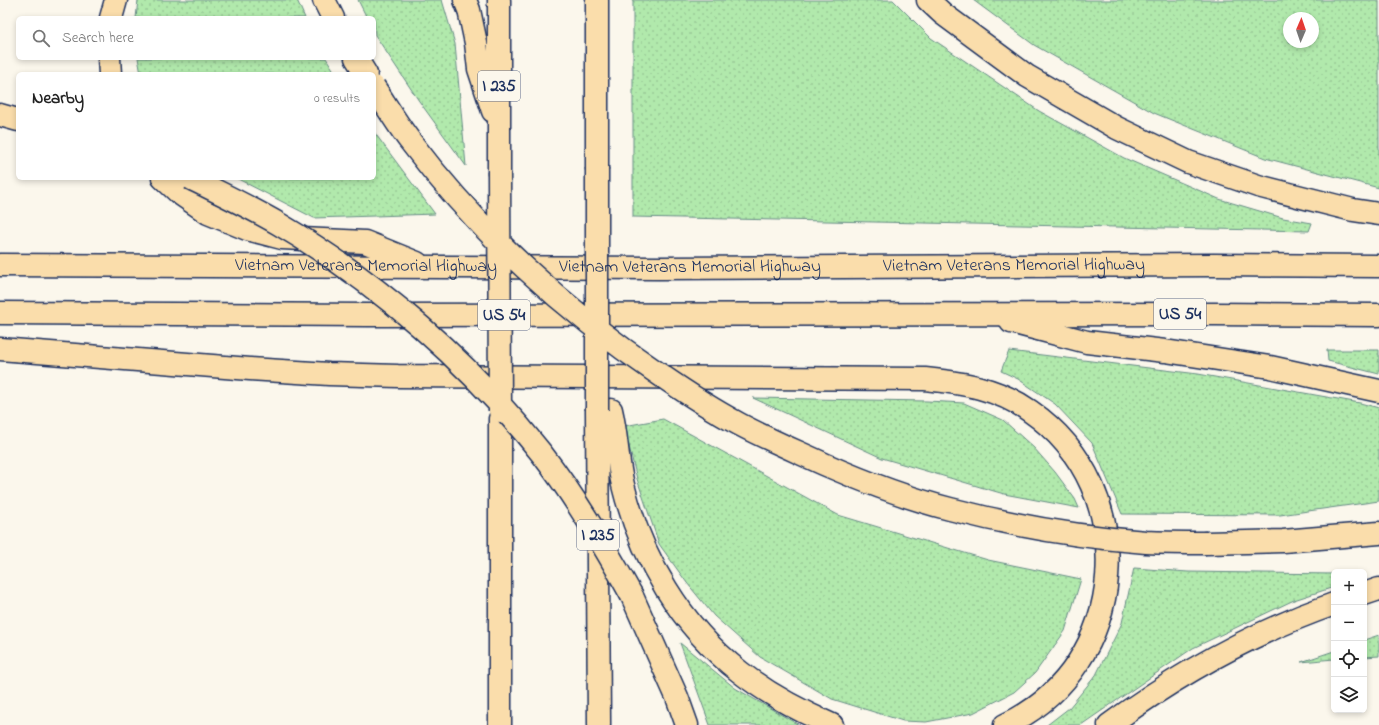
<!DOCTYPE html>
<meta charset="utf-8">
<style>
:root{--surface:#fff;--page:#f6f6f6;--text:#222;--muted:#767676;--line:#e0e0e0}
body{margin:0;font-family:"Indie Flower",sans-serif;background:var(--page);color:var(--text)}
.controls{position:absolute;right:12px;bottom:12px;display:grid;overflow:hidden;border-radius:6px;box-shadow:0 2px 6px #0003}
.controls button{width:36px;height:36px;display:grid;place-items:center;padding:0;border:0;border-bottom:1px solid var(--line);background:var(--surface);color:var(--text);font:20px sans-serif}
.compass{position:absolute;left:1283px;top:12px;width:36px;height:36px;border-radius:50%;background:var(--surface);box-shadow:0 2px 6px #0003;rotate:2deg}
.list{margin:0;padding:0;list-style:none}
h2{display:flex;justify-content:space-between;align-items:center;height:52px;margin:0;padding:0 16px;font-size:17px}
h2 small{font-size:13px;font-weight:400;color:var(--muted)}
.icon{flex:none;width:22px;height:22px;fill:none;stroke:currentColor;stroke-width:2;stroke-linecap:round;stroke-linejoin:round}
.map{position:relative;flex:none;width:1379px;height:725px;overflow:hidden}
.search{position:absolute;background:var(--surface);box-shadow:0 2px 6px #0003;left:16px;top:16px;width:360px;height:44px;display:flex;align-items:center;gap:10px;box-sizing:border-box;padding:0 14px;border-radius:6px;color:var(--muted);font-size:15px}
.panel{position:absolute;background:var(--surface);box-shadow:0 2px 6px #0003;left:16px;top:72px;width:360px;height:108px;border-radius:6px}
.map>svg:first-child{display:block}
.grass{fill:url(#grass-dots);stroke:#668c85;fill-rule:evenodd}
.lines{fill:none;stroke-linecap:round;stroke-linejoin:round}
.motorway-casing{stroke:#1b2f5e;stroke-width:25}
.motorway{stroke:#faddab;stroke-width:22}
.motorway-bridge-casing{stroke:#1b2f5e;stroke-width:25;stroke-linecap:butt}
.motorway-bridge{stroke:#faddab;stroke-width:22}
.labels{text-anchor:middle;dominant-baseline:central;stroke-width:3.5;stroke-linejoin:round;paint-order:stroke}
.shield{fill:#fbf7ec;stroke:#5e6b89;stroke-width:1}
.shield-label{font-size:17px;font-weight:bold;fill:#1b2f5e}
.street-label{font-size:18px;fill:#1b2f5e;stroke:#fbf7ec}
</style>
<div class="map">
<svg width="1379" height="725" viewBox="0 0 1379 725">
<defs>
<pattern id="grass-dots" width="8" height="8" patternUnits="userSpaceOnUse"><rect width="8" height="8" fill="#b1e9ac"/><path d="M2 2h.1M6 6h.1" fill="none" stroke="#98c896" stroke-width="1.8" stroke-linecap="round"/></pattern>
</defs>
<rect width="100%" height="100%" fill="#fbf7ec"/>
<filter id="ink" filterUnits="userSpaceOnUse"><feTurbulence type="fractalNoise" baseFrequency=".025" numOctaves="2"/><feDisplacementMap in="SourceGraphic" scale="8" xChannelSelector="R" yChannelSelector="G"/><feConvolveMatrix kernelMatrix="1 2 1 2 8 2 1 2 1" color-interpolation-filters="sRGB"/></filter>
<g filter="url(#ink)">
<path class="grass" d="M138 0H297L305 18H136Z
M358 0H442L455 44 466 166 419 101 375 35 374 18H367Z
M633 0H893L931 38 1039 111 1124 158 1219 199 1283 218 1312 223 1309 231 633 217Z
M973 0H1379V188L1265 158 1154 113 1034 45ZM1289 18H1313V42H1289Z
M138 58H326L336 74H141Z
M374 132 435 214 314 218 236 178H374Z
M1327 350H1379V374L1328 361Z
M1009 351 1198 374 1360 403 1379 408V501L1280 515 1122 514 1092 443 1055 404 1018 379 1001 371Z
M753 398 927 401 964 403 1003 420 1034 448 1055 472 1075 499 1079 508 1004 494 882 458Z
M663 419 838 515 988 560 1081 579 1065 631 1035 673 1014 692 973 713 926 722 903 721 832 699 760 657 714 616 687 583 659 544 637 479 624 426Z
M1134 568 1188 572 1334 574V587L1294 600 1193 648 1081 725H1047L1069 708 1096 675 1122 623Z
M1379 635V656L1364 657V640Z
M680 643 735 688 799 725H710Z
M1334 651V659L1301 662Z"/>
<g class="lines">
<g class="motorway-casing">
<g id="motorway">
<path d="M324 0 333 18"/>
<path d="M465 0 469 10 476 43 479 69 493 111"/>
<path d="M499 0V172"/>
<path d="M597 0V168"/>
<path d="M928 0 943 14 1027 76 1117 128 1188 162 1258 186 1353 210 1379 214"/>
<path d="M111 18 116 0"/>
<path d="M109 58 110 74"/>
<path d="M356 58 366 74"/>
<path d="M0 115 18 120"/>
<path d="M163 178 179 193 208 213 247 229 282 238 365 242 417 263"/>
<path id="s1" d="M0 265 659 268 1214 265 1379 266"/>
<path d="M0 313 368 315 1215 314 1379 315"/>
<path d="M1011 322 1087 342 1165 351 1270 367 1379 391"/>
<path d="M0 349 250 369 329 374 398 376 925 379C964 383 997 388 1030 411 1143 489 1131 667 1005 725"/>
<path d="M597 410 599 725"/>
<path d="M611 410C617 435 617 461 623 485 641 558 681 626 740 672 768 694 800 711 832 725"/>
<path d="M1206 543 1283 541 1379 533"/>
<path d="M1364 594 1379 589"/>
<path d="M632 596 677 697 687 725"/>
<path d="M500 725V419"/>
<path d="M1109 725C1177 675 1254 632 1334 604"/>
</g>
</g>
<use href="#motorway" class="motorway"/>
<g class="motorway-bridge-casing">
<path id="motorway-bridge" d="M374 87C386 105 397 124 410 141 478 231 565 311 659 374 685 392 711 409 739 424 767 439 796 451 824 464 865 482 907 498 950 509 1015 526 1080 537 1146 542 1166 543 1186 543 1206 543
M499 172 500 411
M190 178C220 193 250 207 279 224 379 283 470 363 542 454 576 498 605 547 632 596
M597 410V168"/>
</g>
<use href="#motorway-bridge" class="motorway-bridge"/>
</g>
</g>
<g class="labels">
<g class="shield">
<rect x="478" y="71" width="42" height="30" rx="3"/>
<rect x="1154" y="299" width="52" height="30" rx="3"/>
<rect x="478" y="300" width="52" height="30" rx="3"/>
<rect x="577" y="520" width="42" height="30" rx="3"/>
</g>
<g class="shield-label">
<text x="499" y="86">I 235</text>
<text x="1180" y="314">US 54</text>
<text x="504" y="315">US 54</text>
<text x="598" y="535">I 235</text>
</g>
<g class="street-label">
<text stroke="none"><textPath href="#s1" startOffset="1014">Vietnam Veterans Memorial Highway</textPath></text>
<text stroke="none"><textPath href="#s1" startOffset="366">Vietnam Veterans Memorial Highway</textPath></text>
<text stroke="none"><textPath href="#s1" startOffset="690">Vietnam Veterans Memorial Highway</textPath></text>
</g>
</g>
</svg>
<div class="controls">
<button>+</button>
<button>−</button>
<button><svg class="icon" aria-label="locate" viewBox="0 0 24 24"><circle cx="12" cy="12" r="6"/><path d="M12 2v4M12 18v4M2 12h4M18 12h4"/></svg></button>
<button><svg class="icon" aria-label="layers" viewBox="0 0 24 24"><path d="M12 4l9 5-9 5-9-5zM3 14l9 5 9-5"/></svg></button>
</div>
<svg class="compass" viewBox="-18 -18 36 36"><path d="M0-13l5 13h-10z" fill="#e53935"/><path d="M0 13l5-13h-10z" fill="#767676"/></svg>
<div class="search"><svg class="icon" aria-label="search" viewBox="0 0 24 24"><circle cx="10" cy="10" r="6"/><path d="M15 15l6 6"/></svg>Search here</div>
<section class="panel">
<h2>Nearby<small>0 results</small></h2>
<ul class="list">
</ul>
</section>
</div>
